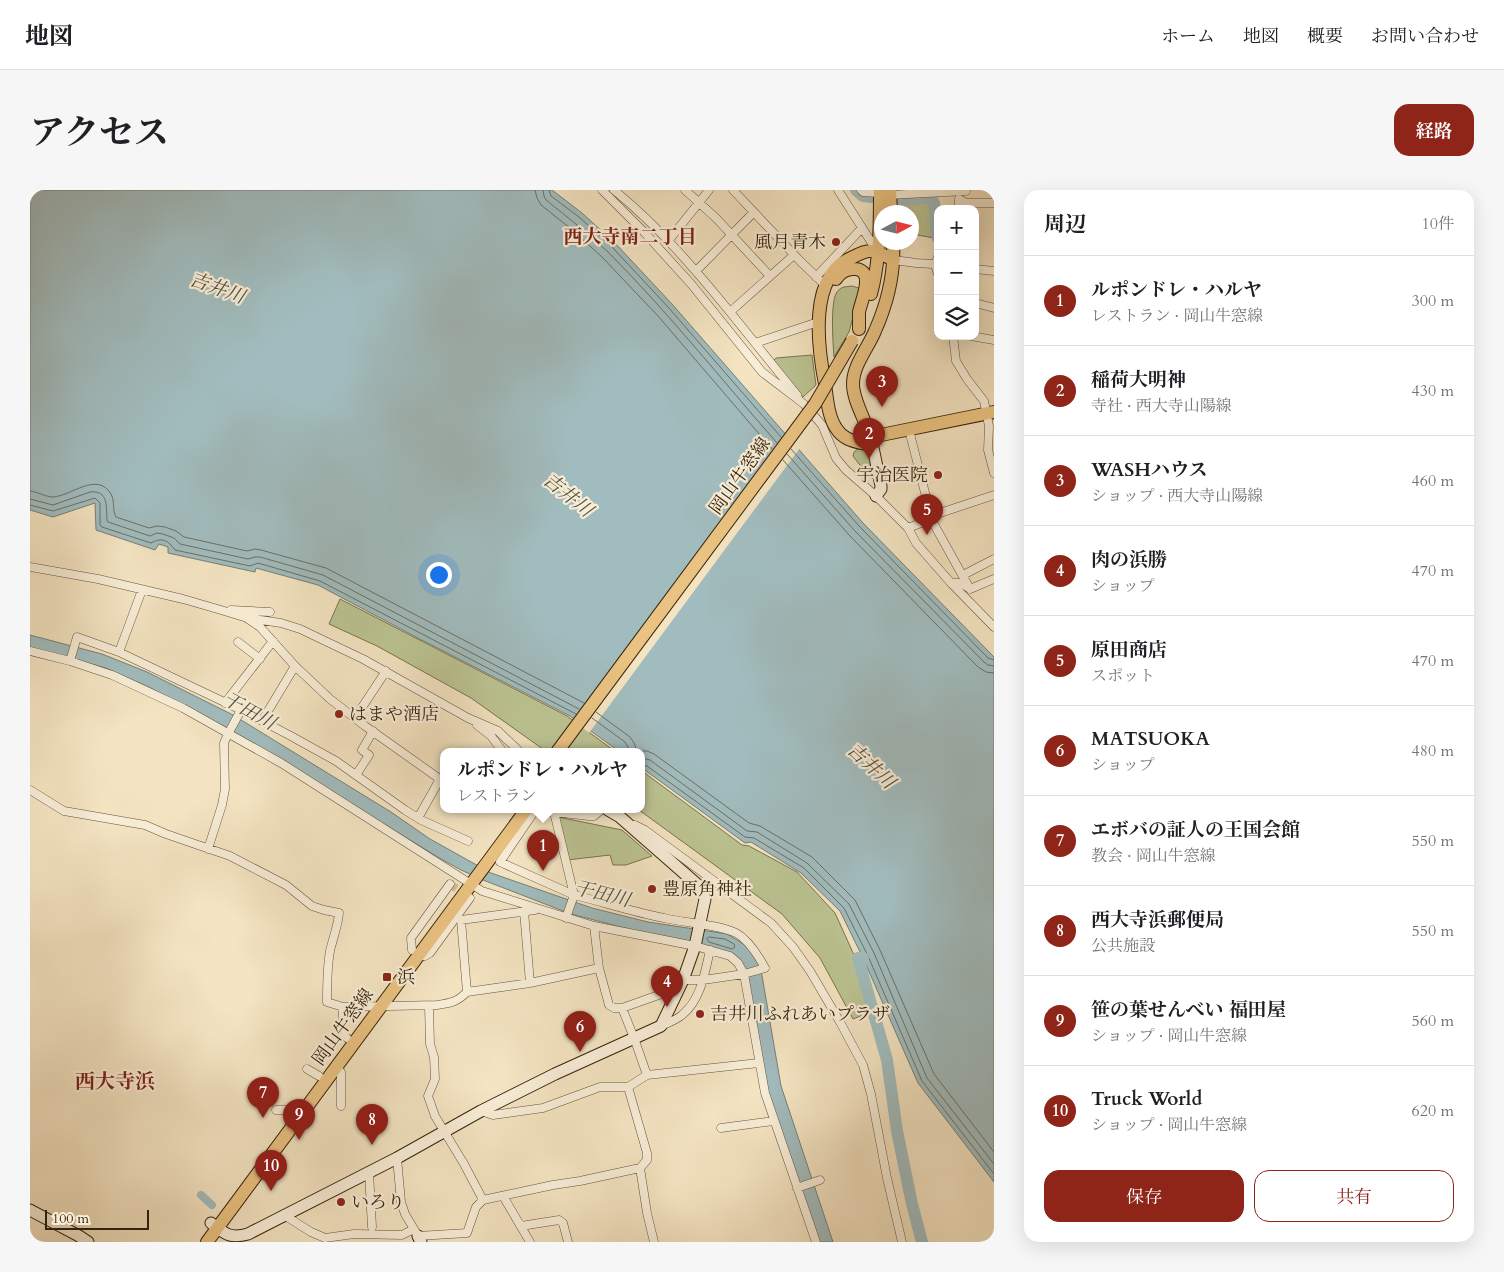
<!DOCTYPE html>
<html lang="ja">
<meta charset="utf-8">
<style>
:root{--surface:#fff;--page:#f6f6f6;--text:#202124;--muted:#757577;--line:#e0e0e0;--accent:#8f2418}
body{margin:0;font-family:Cardo,"Noto Serif JP",serif;background:var(--page);color:var(--text)}
.controls{position:absolute;right:15px;top:15px;display:grid;overflow:hidden;border-radius:10px;box-shadow:0 5px 20px #0002}
.controls button{width:45px;height:45px;display:grid;place-items:center;padding:0;border:0;border-bottom:1px solid var(--line);background:var(--surface);color:var(--text);font:25px sans-serif}
.compass{position:absolute;left:844px;top:15px;width:45px;height:45px;border-radius:50%;background:var(--surface);box-shadow:0 5px 20px #0002;rotate:83deg}
.scale{position:absolute;left:15px;bottom:12px;width:104px;box-sizing:border-box;padding-left:5px;border:2px solid #35240b;border-top:0;font-size:14px;line-height:18px;white-space:nowrap;color:#35240b;-webkit-text-stroke:4px #f8edd7;paint-order:stroke}
.you{position:absolute;left:408px;top:384px;width:18px;height:18px;margin:-12px;border:4px solid #fff;border-radius:50%;background:#1a73e8;box-shadow:0 0 0 8px #1a73e833}
.badge{display:grid;place-items:center;width:32px;height:32px;border-radius:50%;background:var(--accent);color:#fff;font-size:16px;font-weight:700}
.pin{position:absolute;translate:-50% -41px;filter:drop-shadow(0 1px 2px #0008)}
.pin::after{content:'';position:absolute;top:26px;width:18px;height:15px;background:inherit;clip-path:polygon(0 0,100% 0,50% 100%)}
.popup{position:absolute;left:410px;top:558px;width:205px;height:65px;box-sizing:border-box;display:grid;place-content:center;border-radius:10px;background:var(--surface);filter:drop-shadow(0 1px 4px #0005);font-size:16px;white-space:nowrap;color:var(--muted)}
.popup b{font-size:19px;color:var(--text)}
.popup::after{content:'';position:absolute;left:50%;top:100%;margin-left:-10px;border:10px solid transparent;border-top-color:var(--surface)}
.list{margin:0;padding:0;list-style:none}
h2{display:flex;justify-content:space-between;align-items:center;height:65px;margin:0;padding:0 20px;font-size:21px}
h2 small{font-size:16px;font-weight:400;color:var(--muted)}
.list li{display:grid;grid-template-columns:32px 1fr auto;gap:15px;align-items:center;box-sizing:border-box;height:90px;padding:0 20px;border-top:1px solid var(--line)}
.list b{display:block;font-size:19px;white-space:nowrap}
.list p{margin:0;font-size:16px;white-space:nowrap;color:var(--muted)}
.list em{font-size:16px;font-style:normal;color:var(--muted)}
.actions{display:flex;gap:10px;padding:15px 20px}
.actions a{flex:1;padding:11px 0;border:1px solid var(--accent);border-radius:15px;text-align:center;font-size:18px;color:var(--accent)}
.actions .main{background:var(--accent);color:#fff}
.icon{flex:none;width:28px;height:28px;fill:none;stroke:currentColor;stroke-width:2;stroke-linecap:round;stroke-linejoin:round}
.map{position:relative;flex:none;width:964px;height:1052px;overflow:hidden;border-radius:15px}
header{display:flex;align-items:center;gap:30px;box-sizing:border-box;height:70px;padding:0 25px;background:var(--surface);border-bottom:1px solid var(--line)}
header strong{font-size:24px}
nav{display:flex;gap:28px;margin-inline-start:auto;font-size:18px}
.intro{display:flex;align-items:center;justify-content:space-between;box-sizing:border-box;height:120px;padding:0 30px}
h1{margin:0;font-size:35px}
.button{padding:12px 22px;border-radius:15px;background:var(--accent);color:#fff;font-size:18px;font-weight:700}
main{display:flex;gap:30px;padding:0 30px}
aside{flex:1;background:var(--surface);border-radius:15px;box-shadow:0 5px 20px #0002}
.map>svg:first-child{display:block}
.green{fill:#bcc493;stroke:#78744f}
.water{fill:#a1bcbe;stroke:#767f76}
.pier{fill:#f4e4c2}
.lines{fill:none;stroke-linecap:round;stroke-linejoin:round}
.shore{stroke:#6b7064;stroke-width:1}
.canal{stroke:#a1bcbe;stroke-width:8}
.river{stroke:#a1bcbe;stroke-width:12}
.street-tunnel{stroke:#cebe9d;stroke-width:8;stroke-dasharray:8 4;stroke-linecap:butt}
.street-casing{stroke:#655439;stroke-width:9}
.secondary-casing{stroke:#35240b;stroke-width:13}
.primary-casing{stroke:#35240b;stroke-width:14}
.street{stroke:#f8edd7;stroke-width:8}
.secondary{stroke:#f8edd7;stroke-width:11}
.primary{stroke:#eac281;stroke-width:12}
.primary-bridge-casing{stroke:#35240b;stroke-width:14;stroke-linecap:butt}
.primary-bridge{stroke:#eac281;stroke-width:12}
.poi-dot{fill:#8f2418;stroke:#f8edd7;stroke-width:2}
.labels{text-anchor:middle;dominant-baseline:central;stroke-width:4.5;stroke-linejoin:round;paint-order:stroke}
.poi-label{font-size:18px;fill:#35240b;stroke:#f8edd7;text-anchor:start}
.street-label{font-size:18px;fill:#35240b;stroke:#f8edd7}
.neighbourhood-label{font-size:19px;font-weight:bold;fill:#7a1f14;stroke:#f8edd7}
.water-label{font-size:19px;font-style:italic;fill:#555241;stroke:#f8edd7}
.quarter-label{font-size:20px;font-weight:bold;fill:#7a1f14;stroke:#f8edd7}
</style>
<header>
<strong>地図</strong>
<nav><a>ホーム</a><a>地図</a><a>概要</a><a>お問い合わせ</a></nav>
</header>
<div class="intro"><h1>アクセス</h1><a class="button">経路</a></div>
<main>
<div class="map">
<svg width="964" height="1052" viewBox="0 0 964 1052">
<rect width="100%" height="100%" fill="#f4e4c2"/>
<filter id="stains"><feTurbulence type="fractalNoise" baseFrequency=".004" numOctaves="4"/><feColorMatrix values="0 0 0 0 .2 0 0 0 0 .09 0 0 0 0 .02 0 0 0 .5 -.17"/></filter>
<radialGradient id="worn" r=".72"><stop offset=".6" stop-color="#630" stop-opacity="0"/><stop offset="1" stop-color="#630" stop-opacity=".3"/></radialGradient>
<path class="green" d="M899 11 904 48 882 44V22H867V13Z
M814 97 822 96 829 98V105L819 142 804 167C803 154 800 111 807 102 809 99 811 98 814 97Z
M782 165 786 195 773 207 751 183 743 171 746 168Z
M829 258 841 265 845 287 843 288 839 287 823 266 824 262Z
M310 409 537 526 586 562H517L441 508 347 456 299 434Z
M612 581 712 655 719 656 767 682 805 723 824 765 838 823 823 829 790 768 752 724 609 620H612Z
M528 627 592 640 622 666 596 675H583L580 665 537 670Z"/>
<path class="water" d="M0 0H522L552 23 585 53 642 114 833 333 964 467V992L888 893 833 768 810 721 771 683 721 652 715 653 612 578V562H590L540 526 388 448 288 395 226 378 225 382 138 363V357L129 354 125 360 66 340 65 313 23 327 0 320Z
M0 445 72 464 117 482 203 525 361 622 400 649 461 683 562 718 618 732 697 744 715 755 730 774 751 896 803 1052H788L738 904 709 770 645 751 541 724 453 690 431 680 411 669 204 542 119 497 76 478 0 457Z"/>
<path class="pier" d="M756 242 770 258 559 543 543 531Z"/>
<g class="lines">
<path class="shore" d="M505 0 507 8 511 15 540 38 572 67 628 126 742 259
M513 0 514 6 516 10C537 27 558 43 578 62 638 122 691 189 747 253
M519 0 521 6 549 27 582 57 638 117 751 247
M761 259 830 337 958 468 964 470
M757 264 825 341 954 472 958 475 964 476
M753 270 820 346 948 477 956 482 964 483
M0 301C8 302 16 307 23 307 41 306 67 281 81 304 85 311 82 320 86 327L119 338 127 336 135 337 146 341 154 347 217 361 225 359 231 360 296 378 554 513
M0 309 23 315 60 302C79 300 76 317 77 330L78 332 120 346 127 343 133 344 144 348 150 354 218 369 225 367H230L293 385 549 519
M0 315 23 321 65 308 70 313V335L72 337 121 353C132 347 138 350 145 360L220 376 228 373 290 391 546 524
M566 522 600 547 604 553 607 561H617L624 564 719 633 730 636 782 667 825 710 850 760 904 884 964 962
M562 528 595 552 598 557V562
M612 568 620 570 717 641 727 642 777 673 819 714 844 763 897 888 964 974
M612 575 617 576 715 647 724 648 774 678 814 718 838 766 892 891 964 984
M679 747 695 749 704 754 705 757 702 759 679 752 677 749Z"/>
<path class="canal" d="M171 1005 182 1015"/>
<path class="river" d="M826 0 833 6 841 7
M867 10 897 8 902 9C909 20 903 36 908 48
M833 768H828L857 870 867 941 882 1014 892 1052"/>
<path class="street-tunnel" d="M420 694 437 706"/>
<g class="street-casing">
<path id="street" d="M572 0 614 42 662 95 732 182 774 214 792 235 806 268 816 280 846 306 878 338 886 353 921 393 964 437
M584 0C628 36 664 78 700 122
M655 0 686 28 740 86
M703 0 770 71 795 95
M808 0 847 61
M831 0 833 2 850 3
M858 5 936 1
M929 19V9L936 13H964
M639 50 679 0
M764 65 700 122 767 205
M908 67 905 75 908 84
M864 70 886 73 902 74 908 76
M945 79 964 81
M666 81 724 22
M786 87 832 38
M945 113 964 118
M923 146 926 171 937 189 954 211 959 236 958 260 964 283
M941 146 964 150
M725 153 782 134 789 133
M879 240 901 326
M901 329 940 399
M878 338 901 329V326L964 305
M0 377 68 389 153 409 191 420 217 428 251 433 270 439 333 469 438 528 468 541 490 562
M933 385 964 369
M921 393H931L940 399 964 389
M201 420 240 422
M218 429 230 437 265 476 300 509 335 536 414 592
M208 452 230 469
M0 461 40 471 47 447 89 462 211 520 259 545 306 571 375 620 391 630 438 651
M89 462 112 400
M40 471 82 485 153 518 251 573 452 701 564 736 665 756 700 766 708 773 714 784 735 903 786 1052
M195 513 243 451
M325 528 356 481
M232 531 265 476
M447 535 461 546 473 562
M326 585 339 565 332 560 343 541
M0 600 34 621 115 635 136 644 200 666 256 695 282 716 294 720 309 723C308 736 303 748 300 761 297 778 297 795 297 812L313 817 407 815C421 813 427 812 437 802L500 793 569 778
M501 621 524 622 544 705
M521 621 524 622 559 626H564L571 620
M504 622 470 672 544 705
M388 628 410 589
M605 635 615 640 741 733 763 757 780 781 810 832 833 875 841 904 857 988 872 1052
M178 659 192 615 195 599 194 553 198 544 211 520
M494 721 500 793
M536 728 544 705C573 712 603 722 634 728 654 733 688 734 706 743 719 750 728 765 735 778L714 784 673 790H653L640 801 592 818
M564 736 569 778 579 815 584 818H592L604 848 617 885 598 897 617 963V970L610 978 617 1023 624 1052
M382 760 381 748 420 694
M388 766H395L400 763 440 708
M437 802 431 730 505 720
M399 816 400 854 404 867 405 889 398 906 405 926 434 974 453 1010
M313 817 312 843 317 848
M631 836C638 833 646 830 652 825 671 810 675 782 680 760
M306 877 311 882V916
M277 879 289 886
M617 885 729 873
M246 920H258L262 923
M451 921 463 925 513 918 570 897H598
M691 938 744 931
M367 968 371 1012 375 1024 388 1046 437 1043 446 1017 453 1010 523 995 550 991 610 978
M339 982 342 1037
M767 998 790 990
M473 1006 500 1052
M254 1025 281 1042 295 1048 324 1044 372 1045 384 1039
M491 1036 529 1030 533 1033 538 1052"/>
</g>
<g class="secondary-casing">
<path id="secondary" d="M841 248 851 296V299L846 306
M0 1020 49 1046 58 1052
M181 1033C195 1044 200 1049 218 1044L367 968 451 921 525 884 631 836 653 790 665 756 675 709 673 700 670 697 590 627 578 620
M388 1046 391 1052"/>
</g>
<g class="primary-casing">
<path id="primary" d="M860 0 861 22
M864 70C857 67 849 62 842 61 835 60 827 65 821 68 778 86 788 158 795 194 797 208 798 226 806 238 812 248 821 251 832 253L841 248 851 245 964 222
M806 89C810 83 816 79 823 79 847 78 831 111 829 122 829 128 829 133 829 139
M841 104C850 70 850 36 850 0
M841 248C836 231 823 211 823 194 823 175 838 158 845 141 857 114 865 83 863 52
M177 1052 496 620"/>
</g>
<use href="#street" class="street"/>
<use href="#secondary" class="secondary"/>
<use href="#primary" class="primary"/>
<g class="primary-bridge-casing">
<path id="primary-bridge" d="M527 562 785 214 822 151"/>
</g>
<use href="#primary-bridge" class="primary-bridge"/>
</g>
<g class="poi-dot">
<circle cx="806" cy="52" r="5"/>
<circle cx="908" cy="285" r="5"/>
<circle cx="309" cy="524" r="5"/>
<circle cx="622" cy="699" r="5"/>
<rect x="352" y="782" width="10" height="10" rx="2.5"/>
<circle cx="670" cy="824" r="5"/>
<circle cx="311" cy="1012" r="5"/>
</g>
<g class="labels">
<g class="poi-label">
<text x="796" y="52" text-anchor="end">風月青木</text>
<text x="898" y="285" text-anchor="end">宇治医院</text>
<text x="319" y="524">はまや酒店</text>
<text x="632" y="699">豊原角神社</text>
<text x="367" y="787">浜</text>
<text x="680" y="824">吉井川ふれあいプラザ</text>
<text x="321" y="1012">いろり</text>
</g>
<g class="street-label">
<text transform="translate(710 286) rotate(-54)">岡山牛窓線</text>
<text transform="translate(313 837) rotate(-54)">岡山牛窓線</text>
</g>
<g class="neighbourhood-label">
<text x="600" y="47">西大寺南二丁目</text>
</g>
<g class="water-label">
<text transform="translate(187 98) rotate(20)">吉井川</text>
<text transform="translate(538 305) rotate(39)">吉井川</text>
<text transform="translate(219 521) rotate(29)">干田川</text>
<text transform="translate(841 576) rotate(43)">吉井川</text>
<text transform="translate(572 704) rotate(14)">干田川</text>
</g>
<g class="quarter-label">
<text x="85" y="891">西大寺浜</text>
</g>
</g>
<rect width="100%" height="100%" filter="url(#stains)"/>
<rect width="100%" height="100%" fill="url(#worn)"/>
</svg>
<div class="controls">
<button>+</button>
<button>−</button>
<button><svg class="icon" aria-label="layers" viewBox="0 0 24 24"><path d="M12 4l9 5-9 5-9-5zM3 14l9 5 9-5"/></svg></button>
</div>
<svg class="compass" viewBox="-18 -18 36 36"><path d="M0-13l5 13h-10z" fill="#e53935"/><path d="M0 13l5-13h-10z" fill="#757577"/></svg>
<div class="scale">100 m</div>
<div class="you"></div>
<div class="pin badge" style="left:513px;top:681px">1</div>
<div class="popup"><b>ルポンドレ・ハルヤ</b>レストラン</div>
<div class="pin badge" style="left:839px;top:269px">2</div>
<div class="pin badge" style="left:852px;top:217px">3</div>
<div class="pin badge" style="left:637px;top:817px">4</div>
<div class="pin badge" style="left:897px;top:345px">5</div>
<div class="pin badge" style="left:550px;top:862px">6</div>
<div class="pin badge" style="left:233px;top:928px">7</div>
<div class="pin badge" style="left:342px;top:955px">8</div>
<div class="pin badge" style="left:269px;top:950px">9</div>
<div class="pin badge" style="left:241px;top:1001px">10</div>
</div>
<aside>
<h2>周辺<small>10件</small></h2>
<ul class="list">
<li><span class="badge">1</span><div><b>ルポンドレ・ハルヤ</b><p>レストラン · 岡山牛窓線</p></div><em>300 m</em></li>
<li><span class="badge">2</span><div><b>稲荷大明神</b><p>寺社 · 西大寺山陽線</p></div><em>430 m</em></li>
<li><span class="badge">3</span><div><b>WASHハウス</b><p>ショップ · 西大寺山陽線</p></div><em>460 m</em></li>
<li><span class="badge">4</span><div><b>肉の浜勝</b><p>ショップ</p></div><em>470 m</em></li>
<li><span class="badge">5</span><div><b>原田商店</b><p>スポット</p></div><em>470 m</em></li>
<li><span class="badge">6</span><div><b>MATSUOKA</b><p>ショップ</p></div><em>480 m</em></li>
<li><span class="badge">7</span><div><b>エボバの証人の王国会館</b><p>教会 · 岡山牛窓線</p></div><em>550 m</em></li>
<li><span class="badge">8</span><div><b>西大寺浜郵便局</b><p>公共施設</p></div><em>550 m</em></li>
<li><span class="badge">9</span><div><b>笹の葉せんべい 福田屋</b><p>ショップ · 岡山牛窓線</p></div><em>560 m</em></li>
<li><span class="badge">10</span><div><b>Truck World</b><p>ショップ · 岡山牛窓線</p></div><em>620 m</em></li>
</ul>
<div class="actions"><a class="main">保存</a><a>共有</a></div>
</aside>
</main>
